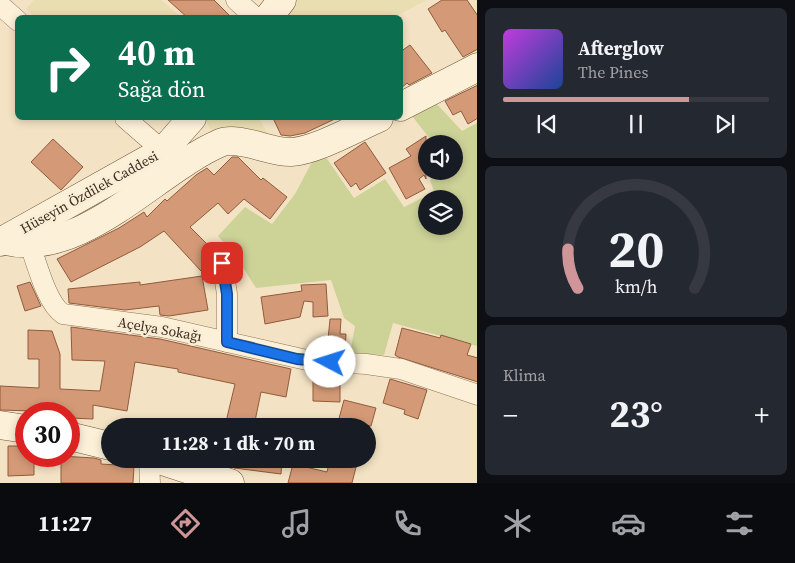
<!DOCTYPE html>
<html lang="tr">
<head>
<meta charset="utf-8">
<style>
	body { margin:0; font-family:"Source Serif 4",serif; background:#242831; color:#f1f3f6; height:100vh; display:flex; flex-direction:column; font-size:19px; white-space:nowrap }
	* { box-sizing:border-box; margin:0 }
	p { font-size:16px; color:#9ea1a6 }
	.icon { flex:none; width:28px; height:28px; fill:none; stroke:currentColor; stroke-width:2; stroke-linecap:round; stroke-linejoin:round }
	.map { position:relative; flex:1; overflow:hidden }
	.sheet { display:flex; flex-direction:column; gap:8px; padding:8px; background:#0d0f14; width:318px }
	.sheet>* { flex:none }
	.guide { position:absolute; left:15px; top:15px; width:388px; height:105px; border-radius:8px; box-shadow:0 2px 8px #0003; background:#0b6e4f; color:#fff; overflow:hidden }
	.tools { position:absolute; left:418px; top:135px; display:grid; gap:10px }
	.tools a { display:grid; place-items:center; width:45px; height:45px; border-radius:50%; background:#171b24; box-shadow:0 2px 8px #0003; font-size:25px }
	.speed { position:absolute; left:15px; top:402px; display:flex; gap:10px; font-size:25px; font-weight:700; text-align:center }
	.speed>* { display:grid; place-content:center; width:65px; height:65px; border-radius:50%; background:#171b24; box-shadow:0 2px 8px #0003; line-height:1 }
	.speed .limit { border:8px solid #d22; background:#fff; color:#111 }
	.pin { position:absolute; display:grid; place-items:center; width:42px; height:42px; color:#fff; margin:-21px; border-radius:10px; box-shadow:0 2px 8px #0006 }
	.me { position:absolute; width:55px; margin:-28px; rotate:275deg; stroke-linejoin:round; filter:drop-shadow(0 0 4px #0008) }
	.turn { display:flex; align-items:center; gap:18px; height:105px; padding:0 20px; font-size:22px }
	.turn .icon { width:65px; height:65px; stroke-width:2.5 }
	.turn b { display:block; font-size:35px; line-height:42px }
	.big { font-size:38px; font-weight:700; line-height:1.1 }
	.sheet .card { flex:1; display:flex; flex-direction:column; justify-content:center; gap:8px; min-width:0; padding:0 18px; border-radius:8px; background:#242831 }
	.sheet .dial { align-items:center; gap:0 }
	.dial svg { height:130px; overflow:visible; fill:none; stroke:#363941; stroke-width:7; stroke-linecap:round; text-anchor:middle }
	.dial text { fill:#f1f3f6; stroke:none }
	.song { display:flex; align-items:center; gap:15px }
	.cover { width:60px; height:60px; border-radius:8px; background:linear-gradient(135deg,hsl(290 70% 55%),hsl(220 70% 35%)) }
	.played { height:5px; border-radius:2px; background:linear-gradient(90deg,#cf9599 70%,#363941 70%) }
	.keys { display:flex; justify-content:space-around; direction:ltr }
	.heat { display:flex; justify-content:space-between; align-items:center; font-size:28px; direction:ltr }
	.trip { position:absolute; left:101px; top:418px; width:275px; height:50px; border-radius:25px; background:#171b24; box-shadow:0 2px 8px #0003; font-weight:700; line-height:50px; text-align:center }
	.dock { display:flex; height:80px; justify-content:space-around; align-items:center; background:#090b0e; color:#9ea1a6 }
	.dock .icon { width:35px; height:35px }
	.dock .on { color:#cf9599 }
	.dock b { font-size:22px; color:#f1f3f6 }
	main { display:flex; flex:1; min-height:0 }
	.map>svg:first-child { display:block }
</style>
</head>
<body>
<main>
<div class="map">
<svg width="478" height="483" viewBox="0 0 478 483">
	<rect width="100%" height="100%" fill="#f3e3c4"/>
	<!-- farmland -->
	<g fill="#e9deb1">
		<path d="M34,0H161L181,17H35L26,9Z"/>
		<path d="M291,0H427L394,17L278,18Z"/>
		<path d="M207,118H259L270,138L215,137L205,119Z"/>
	</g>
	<!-- green -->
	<path fill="#cdd297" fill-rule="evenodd" d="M435,102L462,131L477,123V346L393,323L384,355L350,353L355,326L344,318L331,280L256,288L235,255L218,236L245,207L272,224L295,194L313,160L323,153L354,198L385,179L404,207L434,192L430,180L442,171H454V144H434L412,116ZM426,199H454V226H426Z"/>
	<!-- building -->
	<g fill="#d49a77" stroke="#915b3c">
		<path d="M168,0H214L232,18H188Z"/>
		<path d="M442,0H467L478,16V49L463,57L445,30L442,32L428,9Z"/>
		<path d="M410,45L432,73L409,85L407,83L400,89V52Z"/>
		<path d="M478,85V118L468,124L461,111L453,115L445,101Z"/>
		<path d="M273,118H337L305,133L290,136L281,135Z"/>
		<path d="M426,136V179L424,175L419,179L425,189L406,199L389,168L411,156L406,149Z"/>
		<path d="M53,139L83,167L61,190L31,162Z"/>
		<path d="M365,142L386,173L360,190L356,183L351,187L334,163Z"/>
		<path d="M232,157H238L261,180L263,178L287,197L270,219L244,199L228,214L218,203L190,227L216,253L210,263L201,271L164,231L140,247L71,282L57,259L119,228L144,212L147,217L165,199L167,201L196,175L207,168L214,175Z"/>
		<path d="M202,276L208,310L169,316L160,315L159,306L125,310L69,303L68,289L140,282V285Z"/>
		<path d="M30,282L41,306L25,311L17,286Z"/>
		<path d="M326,284L328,316L313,317V302L304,301L300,317L265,324L261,297L302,291L301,285Z"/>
		<path d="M330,319H341L340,334H346L345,350H327Z"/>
		<path d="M71,327L160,339L291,369L286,397L261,392L254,426H225L235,384L178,372V369L135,362L127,411L93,405V419L69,418V414L64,412L0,410V386L39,388V359H28V330L52,331L60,354V389L100,391L105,361L72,360Z"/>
		<path d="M402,328L440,338L441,335L471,344L467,355L478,358V382L398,357L395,355Z"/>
		<path d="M313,373L340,374V402L313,401Z"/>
		<path d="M390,379L427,390L418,419L404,414L405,410L383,403Z"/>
		<path d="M344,400L376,408L371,426H337Z"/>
		<path d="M8,446H26V456H34V475L8,476Z"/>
		<path d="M61,456L94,458L101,460V464L134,466L133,483H61Z"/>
		<path d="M233,459H282L281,474L234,468Z"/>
		<path d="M330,459H358L352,483H288L293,464L327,472Z"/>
	</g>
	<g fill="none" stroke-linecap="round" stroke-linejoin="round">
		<defs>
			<g id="street">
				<path d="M236,0L256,18"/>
				<path d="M0,5L18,21"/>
				<path d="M125,118L163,151"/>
				<path d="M30,245C37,264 47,304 63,314L162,327L311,361L366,364L401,369L478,395"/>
				<path d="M222,263L227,294V342"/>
				<path d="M149,459L150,483"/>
			</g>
			<g id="secondary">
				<path d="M268,18L282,0"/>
				<path d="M400,107L478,67"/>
				<path d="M2,240C80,262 155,171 220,143C238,135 271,153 291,152C315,151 356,128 379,118"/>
				<path d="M0,242L163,151L192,118"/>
				<path d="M0,425L26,429"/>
				<path d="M69,436L110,446"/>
				<path d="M156,459L230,483"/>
			</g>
		</defs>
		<!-- street casing -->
		<use href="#street" stroke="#907458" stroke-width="21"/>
		<!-- secondary casing -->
		<use href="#secondary" stroke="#72553b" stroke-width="29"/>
		<!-- street -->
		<use href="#street" stroke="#fcf0d9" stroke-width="20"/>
		<!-- secondary -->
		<use href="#secondary" stroke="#fcf0d9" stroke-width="28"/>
	</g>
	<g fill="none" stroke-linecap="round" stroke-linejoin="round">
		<defs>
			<path id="route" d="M222,263L227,294V342L297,359L330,362"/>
		</defs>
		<!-- route casing -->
		<use href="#route" stroke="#114b97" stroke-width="12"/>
		<!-- route -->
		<use href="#route" stroke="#1a73e8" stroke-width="9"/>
	</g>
	<g text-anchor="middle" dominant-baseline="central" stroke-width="5" stroke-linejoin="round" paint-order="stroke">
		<!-- street labels -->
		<g font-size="14" fill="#3e2c1e" stroke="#f9edd5">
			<text transform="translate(89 192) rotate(-29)">Hüseyin Özdilek Caddesi</text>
			<text transform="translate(160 329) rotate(10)">Açelya Sokağı</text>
		</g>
	</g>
</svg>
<div class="tools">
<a><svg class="icon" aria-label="sound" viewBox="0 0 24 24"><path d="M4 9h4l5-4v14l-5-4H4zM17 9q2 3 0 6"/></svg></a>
<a><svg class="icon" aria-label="layers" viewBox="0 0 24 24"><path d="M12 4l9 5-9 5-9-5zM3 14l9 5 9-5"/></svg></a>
</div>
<div class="speed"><div class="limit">30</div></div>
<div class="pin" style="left:222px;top:263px;background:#d93025"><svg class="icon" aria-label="arrive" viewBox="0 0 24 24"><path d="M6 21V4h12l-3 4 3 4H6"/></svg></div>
<svg class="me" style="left:330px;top:362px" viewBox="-20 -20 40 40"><circle r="19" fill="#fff"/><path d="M0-13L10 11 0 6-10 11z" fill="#1a73e8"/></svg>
<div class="trip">11:28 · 1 dk · 70 m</div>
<div class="guide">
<div class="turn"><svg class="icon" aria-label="right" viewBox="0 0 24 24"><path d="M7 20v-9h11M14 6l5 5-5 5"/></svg><div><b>40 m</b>Sağa dön</div></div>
</div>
</div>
<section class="sheet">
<div class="card">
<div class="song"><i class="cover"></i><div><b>Afterglow</b><p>The Pines</p></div></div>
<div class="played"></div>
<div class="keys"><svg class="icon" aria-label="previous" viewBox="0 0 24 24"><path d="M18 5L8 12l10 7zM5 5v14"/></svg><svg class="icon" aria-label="pause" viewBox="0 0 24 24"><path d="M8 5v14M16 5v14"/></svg><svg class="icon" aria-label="next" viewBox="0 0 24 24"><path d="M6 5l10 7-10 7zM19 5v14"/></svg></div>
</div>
<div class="card dial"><svg viewBox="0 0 100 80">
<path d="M14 69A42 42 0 1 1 86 69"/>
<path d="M14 69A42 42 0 0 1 8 45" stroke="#cf9599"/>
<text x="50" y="56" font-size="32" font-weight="700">20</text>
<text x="50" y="72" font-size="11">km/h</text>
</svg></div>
<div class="card"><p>Klima</p>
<div class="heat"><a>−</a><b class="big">23°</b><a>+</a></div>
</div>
</section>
</main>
<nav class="dock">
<b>11:27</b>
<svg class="icon on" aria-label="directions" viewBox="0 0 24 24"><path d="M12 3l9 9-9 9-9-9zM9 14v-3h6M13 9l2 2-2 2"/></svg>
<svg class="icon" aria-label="music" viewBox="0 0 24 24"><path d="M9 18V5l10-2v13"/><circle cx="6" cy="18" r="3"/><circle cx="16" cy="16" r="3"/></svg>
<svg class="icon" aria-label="phone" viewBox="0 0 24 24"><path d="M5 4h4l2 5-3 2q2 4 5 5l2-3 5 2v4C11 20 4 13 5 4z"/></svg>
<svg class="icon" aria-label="climate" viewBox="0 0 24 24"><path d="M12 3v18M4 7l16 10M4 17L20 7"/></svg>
<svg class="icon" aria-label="car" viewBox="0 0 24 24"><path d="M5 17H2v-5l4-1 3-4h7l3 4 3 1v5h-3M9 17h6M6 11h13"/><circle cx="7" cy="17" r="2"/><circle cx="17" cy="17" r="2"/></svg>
<svg class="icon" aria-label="filters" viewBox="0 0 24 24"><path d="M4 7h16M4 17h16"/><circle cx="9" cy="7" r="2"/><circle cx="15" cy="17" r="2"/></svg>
</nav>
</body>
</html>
